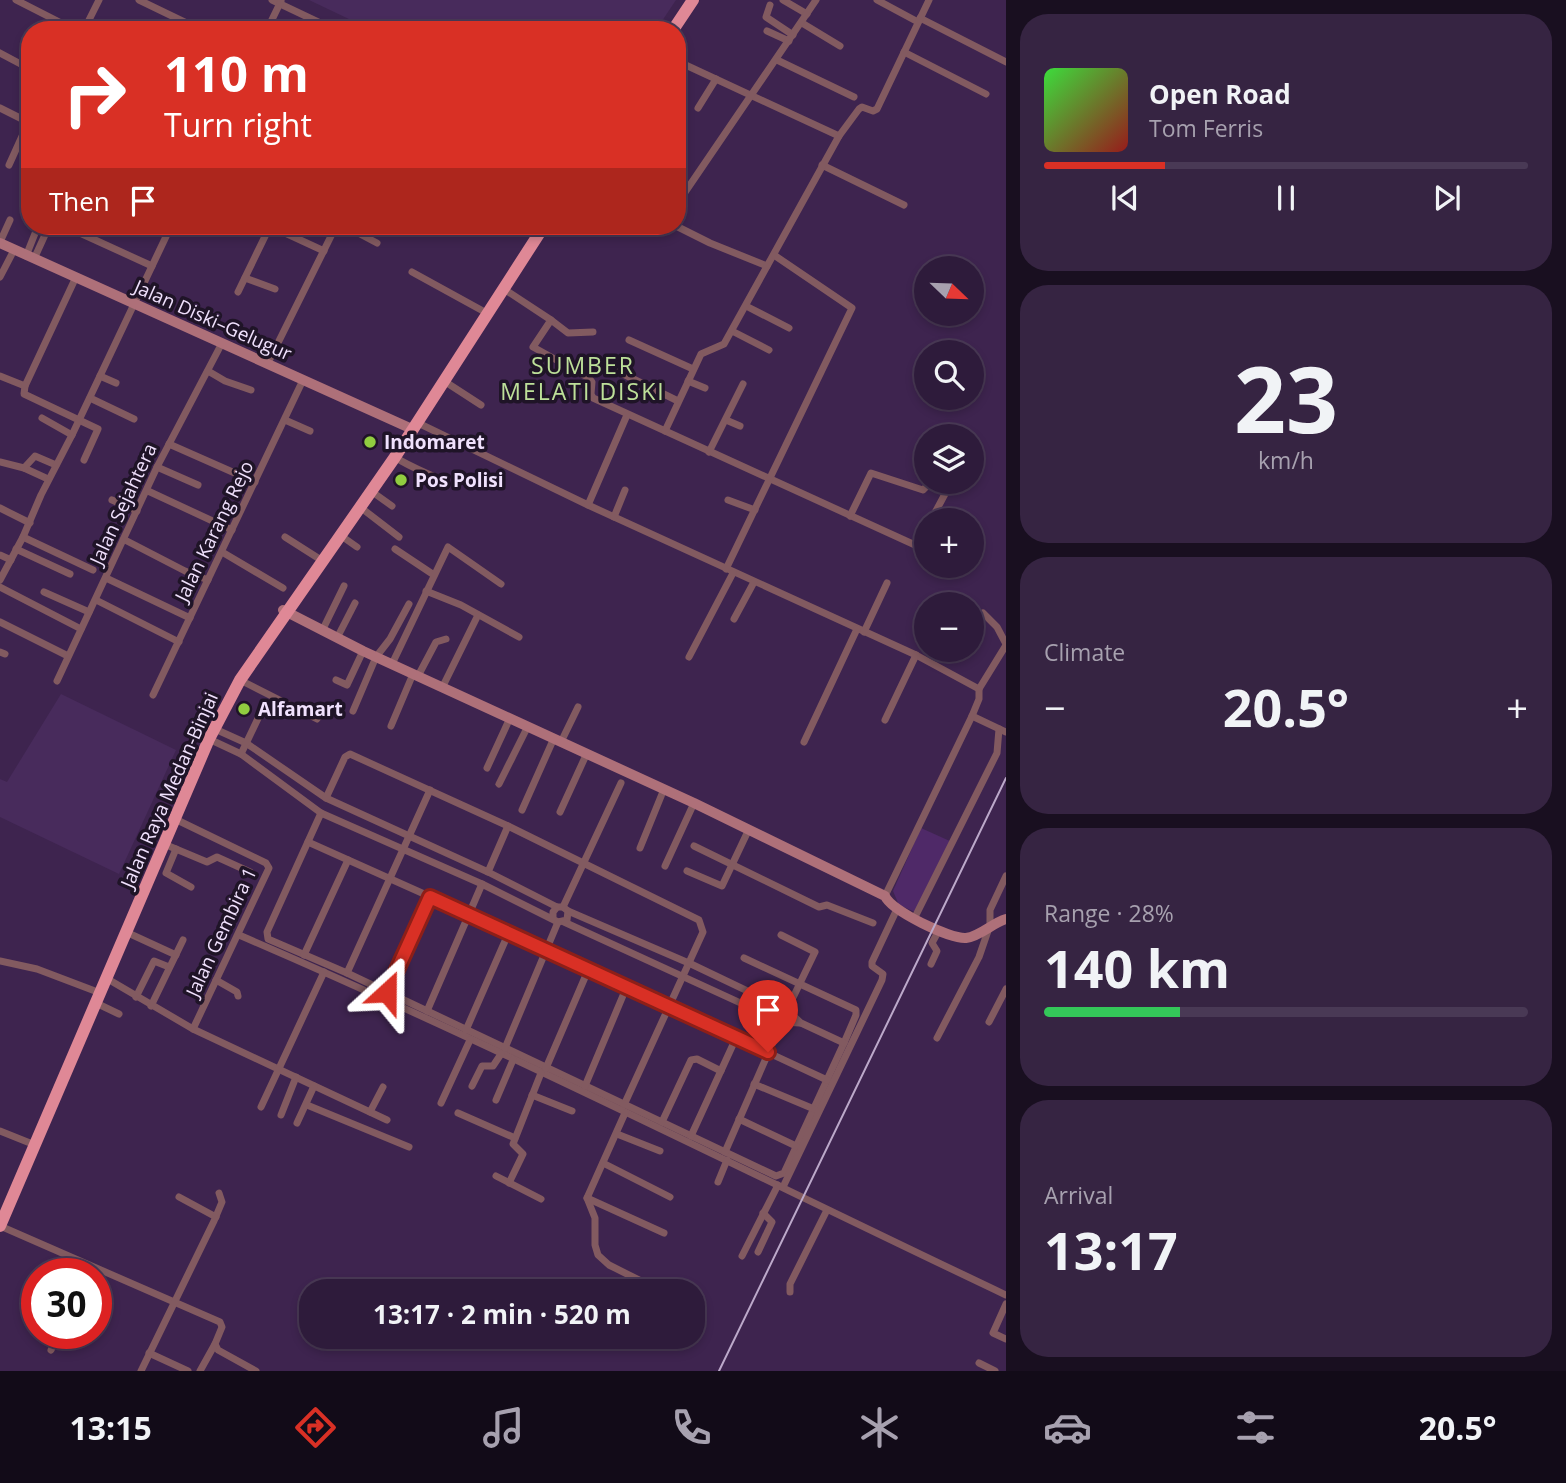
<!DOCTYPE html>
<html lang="en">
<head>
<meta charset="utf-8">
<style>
	body { margin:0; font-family:"Open Sans",sans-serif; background:#362442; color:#f1f3f6; height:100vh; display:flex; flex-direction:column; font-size:26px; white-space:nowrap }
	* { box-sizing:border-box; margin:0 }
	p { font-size:23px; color:#a7a1af }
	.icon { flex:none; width:38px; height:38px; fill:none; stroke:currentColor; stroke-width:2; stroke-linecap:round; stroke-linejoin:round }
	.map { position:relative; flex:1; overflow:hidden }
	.panel { display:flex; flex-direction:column; gap:14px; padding:14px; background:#190f20; width:560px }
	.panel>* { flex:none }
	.hud { position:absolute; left:21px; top:21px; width:665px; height:214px; border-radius:28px; box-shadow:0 4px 10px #0003,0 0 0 2px #493955; background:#d93025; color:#fff; overflow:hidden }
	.needle { width:46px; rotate:113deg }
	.tools { position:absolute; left:914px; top:256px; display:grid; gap:14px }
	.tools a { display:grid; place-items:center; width:70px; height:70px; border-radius:50%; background:#2e1b3b; box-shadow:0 4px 10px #0003,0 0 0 2px #493955; font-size:35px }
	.speed { position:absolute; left:21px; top:1258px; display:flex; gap:14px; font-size:35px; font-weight:700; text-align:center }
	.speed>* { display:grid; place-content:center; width:91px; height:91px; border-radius:50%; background:#2e1b3b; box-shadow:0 4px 10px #0003,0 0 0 2px #493955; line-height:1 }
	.speed .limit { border:10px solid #d22; background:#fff; color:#111 }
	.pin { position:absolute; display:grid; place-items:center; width:60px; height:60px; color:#fff; margin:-72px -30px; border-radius:50% 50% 50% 0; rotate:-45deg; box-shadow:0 0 7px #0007 }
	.pin .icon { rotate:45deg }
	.me { position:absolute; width:77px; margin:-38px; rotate:24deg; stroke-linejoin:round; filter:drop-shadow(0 0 5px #0008) }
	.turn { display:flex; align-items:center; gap:24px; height:147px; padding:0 28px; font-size:32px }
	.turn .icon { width:91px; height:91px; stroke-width:2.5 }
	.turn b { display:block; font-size:49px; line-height:60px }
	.then { display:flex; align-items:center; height:66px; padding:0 28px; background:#0003; gap:14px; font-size:26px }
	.big { font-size:52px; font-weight:700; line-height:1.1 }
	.panel .widget { flex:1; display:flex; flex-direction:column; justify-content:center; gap:10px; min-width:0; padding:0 24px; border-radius:28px; background:#362442 }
	.panel .dial { align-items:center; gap:0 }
	.dial b { font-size:91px; line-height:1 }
	.song { display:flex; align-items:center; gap:21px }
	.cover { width:84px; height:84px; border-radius:10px; background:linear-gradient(135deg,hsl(120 70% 55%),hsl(0 70% 35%)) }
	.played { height:7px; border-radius:4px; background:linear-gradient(90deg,#d93025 25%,#493955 25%) }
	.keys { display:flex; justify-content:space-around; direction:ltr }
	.heat { display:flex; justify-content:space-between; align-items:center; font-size:38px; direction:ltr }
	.charge { height:10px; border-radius:5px; background:linear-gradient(90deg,#34c759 28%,#493955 0) }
	.trip { position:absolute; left:299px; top:1279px; width:406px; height:70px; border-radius:28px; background:#2e1b3b; box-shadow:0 4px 10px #0003,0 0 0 2px #493955; font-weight:700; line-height:70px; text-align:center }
	.tabs { display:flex; height:112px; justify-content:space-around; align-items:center; background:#120b18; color:#a7a1af }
	.tabs .icon { width:49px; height:49px }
	.tabs .selected { color:#d93025 }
	.tabs b { font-size:32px; color:#f1f3f6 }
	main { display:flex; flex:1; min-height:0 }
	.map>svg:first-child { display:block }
</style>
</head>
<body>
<main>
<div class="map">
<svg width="1006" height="1371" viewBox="0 0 1006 1371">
	<rect width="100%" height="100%" fill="#3e244f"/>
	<!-- built -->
	<g fill="#482b5c">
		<path d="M309,0H676L656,30H372Z"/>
		<path d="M61,694L176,750L119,874L0,817V779L7,782Z"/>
	</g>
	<!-- green -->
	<path fill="#4f2968" d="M921,828L952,842L915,912L899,905L893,891Z"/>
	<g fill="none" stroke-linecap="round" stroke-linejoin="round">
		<!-- minor -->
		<g stroke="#825a60" stroke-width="7">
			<path d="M16,0L75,30"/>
			<path d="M139,0L201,30"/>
			<path d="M272,0L335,30"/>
			<path d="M783,0L807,14"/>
			<path d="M877,0L918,22"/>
			<path d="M770,5L766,17L793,35"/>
			<path d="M920,18L1006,62"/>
			<path d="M802,23L840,46"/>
			<path d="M84,30L99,0"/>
			<path d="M267,30L281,1"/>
			<path d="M767,31L789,41"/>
			<path d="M904,52L986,94"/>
			<path d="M0,53L30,69"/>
			<path d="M777,60L854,97"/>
			<path d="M677,61L839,136"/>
			<path d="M0,108L30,123"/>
			<path d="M698,108L716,79"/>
			<path d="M9,165L28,123"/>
			<path d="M822,165L904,205"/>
			<path d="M677,204L816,0"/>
			<path d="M230,226L246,233"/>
			<path d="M270,226L324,251"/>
			<path d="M345,226L377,243"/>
			<path d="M676,226L710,243L767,266"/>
			<path d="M82,234L152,266"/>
			<path d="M0,242L10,220"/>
			<path d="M26,256L36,231"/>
			<path d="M34,259L49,226"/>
			<path d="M412,272L483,311"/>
			<path d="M0,277L14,250"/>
			<path d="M245,278L275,289"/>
			<path d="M504,289L551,320L533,347L589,378L592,382L591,394L593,398L926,550"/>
			<path d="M238,292L270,226"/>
			<path d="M746,306L789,328"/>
			<path d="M551,320L568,333L593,332"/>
			<path d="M732,331L769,350"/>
			<path d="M629,340L693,369"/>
			<path d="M268,363L336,226"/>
			<path d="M615,370L678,401"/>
			<path d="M208,371L225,381L251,390"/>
			<path d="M0,376L25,386L76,277"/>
			<path d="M100,376L116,383"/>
			<path d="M444,381L481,405"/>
			<path d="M688,381L705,388"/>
			<path d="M25,386L24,394L98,429L84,460"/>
			<path d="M90,398L134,419"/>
			<path d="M42,418L72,435"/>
			<path d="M285,420L310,431"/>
			<path d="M726,420L740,426"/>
			<path d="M416,422L588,505L916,655L979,689"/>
			<path d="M665,431L701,354L724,344L839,136L859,109L862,107L873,111L877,109L929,0"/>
			<path d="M169,444L255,482"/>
			<path d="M709,452L743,384"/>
			<path d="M395,457C411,468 428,473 446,482"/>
			<path d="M0,462L24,468L48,479"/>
			<path d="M157,467L198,485"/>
			<path d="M24,468L35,456L56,465"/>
			<path d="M148,491L232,530"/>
			<path d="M371,491L392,506"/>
			<path d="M112,500L137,511"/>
			<path d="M728,500L755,510"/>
			<path d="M588,505L627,415"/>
			<path d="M360,507L399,537"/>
			<path d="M0,508L30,523"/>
			<path d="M850,516L871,473L923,490L932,481"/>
			<path d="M614,517L625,490"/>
			<path d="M931,520L952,481"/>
			<path d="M340,535L357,547"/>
			<path d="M23,537L93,570"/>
			<path d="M285,537L318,558"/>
			<path d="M125,540L185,571L208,580"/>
			<path d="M917,546L926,530"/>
			<path d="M16,549L70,574"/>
			<path d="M395,549L434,575"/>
			<path d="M222,552L283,588"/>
			<path d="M0,555L11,560"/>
			<path d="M957,565L966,570"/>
			<path d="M726,569L852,308L774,255"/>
			<path d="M106,578L190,618"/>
			<path d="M0,580L23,537L41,495L72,435L171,226"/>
			<path d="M0,587L81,629"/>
			<path d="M426,591L461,605L519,637"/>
			<path d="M44,592L89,612"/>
			<path d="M96,600L179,642"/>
			<path d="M983,613L997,627L1006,644"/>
			<path d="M734,619L754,582"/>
			<path d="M0,622L68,656"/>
			<path d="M322,631L344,586"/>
			<path d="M864,632L887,583"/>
			<path d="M337,638L355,603"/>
			<path d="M0,652L5,654"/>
			<path d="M689,657L733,573"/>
			<path d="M392,664L448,547L501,584"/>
			<path d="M418,676L436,642L446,639"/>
			<path d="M240,680L317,719"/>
			<path d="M336,680L347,685L363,651"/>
			<path d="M57,681L157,467L222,343"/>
			<path d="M442,688L478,615"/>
			<path d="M153,695L303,380"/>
			<path d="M353,711L376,657L390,639L409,604"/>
			<path d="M972,716L1006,732"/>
			<path d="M885,720L916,655"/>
			<path d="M391,726L413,674"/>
			<path d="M215,729L246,743L326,798L488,872L557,907"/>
			<path d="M209,739L241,754L321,813L482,884L558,922L567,920L568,911L563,907H557L553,912V918"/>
			<path d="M561,742L578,707"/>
			<path d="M804,742L857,629"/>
			<path d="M241,754L263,708"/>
			<path d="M487,768L510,718"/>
			<path d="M499,784L528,726"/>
			<path d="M326,798L345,757L350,754L508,826L699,920L703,932L624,1105"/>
			<path d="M522,810L554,738"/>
			<path d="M560,812L587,753"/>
			<path d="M321,813L267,932L268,939L347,973L776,1176L784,1173L844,1043L856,1015V1010L744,958"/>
			<path d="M175,819L266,863L269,868L193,1029"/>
			<path d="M308,842L509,932L827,1080"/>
			<path d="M164,844L207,862L217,857L250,872"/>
			<path d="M694,846L819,907L827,905L873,923"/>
			<path d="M640,848L664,789"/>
			<path d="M176,849L166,873L191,887"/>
			<path d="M665,866L694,803"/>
			<path d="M687,871L722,886L749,829"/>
			<path d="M488,872L508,826"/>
			<path d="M885,896L972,716L979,699V689L1006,645"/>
			<path d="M563,907L621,783"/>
			<path d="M568,911L691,964L787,1010L801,1023L844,1043"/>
			<path d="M914,919L997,753L999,729"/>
			<path d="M564,922L782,1022L800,1023"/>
			<path d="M126,932L176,955"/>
			<path d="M239,935C498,1046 751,1174 1006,1295"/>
			<path d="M304,955L348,860"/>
			<path d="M0,961L37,969L95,991"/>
			<path d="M931,964L937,951L932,943L939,930"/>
			<path d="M347,973L430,790"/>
			<path d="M106,978L193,1029L387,1120"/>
			<path d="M216,980L237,992L238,996"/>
			<path d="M387,992L430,897"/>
			<path d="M136,997L154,961L169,967"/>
			<path d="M96,1003L119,1014"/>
			<path d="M151,1006L183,940"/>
			<path d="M427,1011L482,884"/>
			<path d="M989,1022L1006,989"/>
			<path d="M466,1030L509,932"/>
			<path d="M937,1038L979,957L990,925V910L1006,876"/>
			<path d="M505,1048L558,922"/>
			<path d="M546,1068L589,968"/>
			<path d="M754,1084L814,1109"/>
			<path d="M472,1086L482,1066H493L501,1054"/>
			<path d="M585,1086L627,986"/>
			<path d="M532,1095L572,1111"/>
			<path d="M496,1100L513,1060"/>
			<path d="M441,1103L470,1040"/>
			<path d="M307,1105L409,1147"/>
			<path d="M261,1107L324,972"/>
			<path d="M370,1112L383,1087"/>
			<path d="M458,1113L515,1138"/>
			<path d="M625,1113L587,1198L595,1218V1245L598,1255L609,1265L651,1286"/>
			<path d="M281,1115L296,1077"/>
			<path d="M739,1119L796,1146"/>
			<path d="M662,1122L691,1060L697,1059L721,1071"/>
			<path d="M297,1123L314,1086"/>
			<path d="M0,1131L30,1143"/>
			<path d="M617,1134L660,1151"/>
			<path d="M691,1136L736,1038"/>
			<path d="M725,1152L787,1010L815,952L781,935"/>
			<path d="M603,1163L670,1197"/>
			<path d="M496,1176L541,1199"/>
			<path d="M718,1182L727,1160"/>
			<path d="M509,1183L523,1154L513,1144L541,1073"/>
			<path d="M783,1187L882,980L883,974L872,966V962L897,909"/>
			<path d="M179,1197L216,1217"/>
			<path d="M587,1198L664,1233"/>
			<path d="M0,1226L220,1322L222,1327L215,1344L218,1350L256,1371"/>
			<path d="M758,1252L772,1222L763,1213"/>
			<path d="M742,1256L778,1185"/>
			<path d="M790,1292V1284L827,1210"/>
			<path d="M1006,1304L993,1333L1006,1339"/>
			<path d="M51,1350L59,1334"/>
			<path d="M149,1353L188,1371"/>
			<path d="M979,1363L995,1371"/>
			<path d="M141,1371L214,1221L222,1202L219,1193"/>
			<path d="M200,1371L215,1344"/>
		</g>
		<!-- secondary -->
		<g stroke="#ae7079" stroke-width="10">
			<path d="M0,243L412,429"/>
			<path d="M283,610L363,651L694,803L885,896C891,911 950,939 966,938C981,936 992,923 1006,919"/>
		</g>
		<!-- trunk -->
		<g stroke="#df8896" stroke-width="12">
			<path d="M673,30L693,0"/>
			<path d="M0,1226L209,739L240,680L395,457L544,226"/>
		</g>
		<!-- rail -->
		<path stroke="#bca9ca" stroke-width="2" d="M719,1371L1006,778"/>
	</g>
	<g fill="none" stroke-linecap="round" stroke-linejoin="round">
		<defs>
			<path id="route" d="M387,992L430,897L768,1052"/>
		</defs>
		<!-- route casing -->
		<use href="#route" stroke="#8d1f18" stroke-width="18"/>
		<!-- route -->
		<use href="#route" stroke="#d93025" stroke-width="12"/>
	</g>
	<!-- markers -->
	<g fill="#91cd40" stroke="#1f1427" stroke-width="2.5">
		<circle cx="370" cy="442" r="7"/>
		<circle cx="401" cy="480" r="7"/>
		<circle cx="244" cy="709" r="7"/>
	</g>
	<g text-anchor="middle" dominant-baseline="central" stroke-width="7" stroke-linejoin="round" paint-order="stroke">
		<!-- street labels -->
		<g font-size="19" fill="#f0e1fd" stroke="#1f1427">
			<text transform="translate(213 320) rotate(24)">Jalan Diski–Gelugur</text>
			<text transform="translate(123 504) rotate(-65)">Jalan Sejahtera</text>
			<text transform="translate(214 531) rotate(-64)">Jalan Karang Rejo</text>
			<text transform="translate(169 790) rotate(-66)">Jalan Raya Medan-Binjai</text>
			<text transform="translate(221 932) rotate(-65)">Jalan Gembira 1</text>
		</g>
		<!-- poi labels -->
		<g font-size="19" font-weight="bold" fill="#f0e1fd" stroke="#1f1427" text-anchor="start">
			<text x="384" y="442">Indomaret</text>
			<text x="415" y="480">Pos Polisi</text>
			<text x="258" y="709">Alfamart</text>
		</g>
		<!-- quarter labels -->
		<g font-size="23" letter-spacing="2" fill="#bde099" stroke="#1f1427">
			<text x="583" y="365">SUMBER<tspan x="583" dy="26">MELATI DISKI</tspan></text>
		</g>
	</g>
</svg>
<div class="tools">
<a><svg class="needle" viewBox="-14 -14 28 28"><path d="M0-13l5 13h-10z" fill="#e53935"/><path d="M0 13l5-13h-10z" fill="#a7a1af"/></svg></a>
<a><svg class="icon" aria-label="search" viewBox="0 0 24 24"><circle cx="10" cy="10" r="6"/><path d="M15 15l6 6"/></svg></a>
<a><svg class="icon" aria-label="layers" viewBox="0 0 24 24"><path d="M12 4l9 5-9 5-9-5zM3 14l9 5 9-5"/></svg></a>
<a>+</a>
<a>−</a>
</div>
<div class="speed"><div class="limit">30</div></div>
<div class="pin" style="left:768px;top:1052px;background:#d93025"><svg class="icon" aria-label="arrive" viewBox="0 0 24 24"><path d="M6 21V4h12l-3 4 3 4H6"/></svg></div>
<svg class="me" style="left:387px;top:992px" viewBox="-20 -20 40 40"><path d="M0-17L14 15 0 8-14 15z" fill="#d93025" stroke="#fff" stroke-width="4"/></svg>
<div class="trip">13:17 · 2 min · 520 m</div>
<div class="hud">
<div class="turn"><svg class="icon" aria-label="right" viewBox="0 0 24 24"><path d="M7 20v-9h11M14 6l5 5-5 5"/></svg><div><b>110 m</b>Turn right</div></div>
<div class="then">Then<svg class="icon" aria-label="arrive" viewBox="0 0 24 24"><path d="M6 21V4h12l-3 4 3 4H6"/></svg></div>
</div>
</div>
<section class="panel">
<div class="widget">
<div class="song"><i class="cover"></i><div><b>Open Road</b><p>Tom Ferris</p></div></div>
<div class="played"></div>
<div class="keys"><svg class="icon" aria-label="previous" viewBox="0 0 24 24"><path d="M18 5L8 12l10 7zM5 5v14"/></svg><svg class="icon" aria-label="pause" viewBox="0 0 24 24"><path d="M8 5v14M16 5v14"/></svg><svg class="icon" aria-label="next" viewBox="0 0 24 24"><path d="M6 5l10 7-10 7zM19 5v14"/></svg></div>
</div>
<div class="widget dial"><b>23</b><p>km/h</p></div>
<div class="widget"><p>Climate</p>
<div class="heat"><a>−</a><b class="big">20.5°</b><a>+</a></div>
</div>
<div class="widget"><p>Range · 28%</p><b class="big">140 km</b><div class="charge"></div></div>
<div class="widget"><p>Arrival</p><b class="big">13:17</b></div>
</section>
</main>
<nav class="tabs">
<b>13:15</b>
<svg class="icon selected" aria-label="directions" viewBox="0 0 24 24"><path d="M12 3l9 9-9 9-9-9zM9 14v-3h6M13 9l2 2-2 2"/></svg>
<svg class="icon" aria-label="music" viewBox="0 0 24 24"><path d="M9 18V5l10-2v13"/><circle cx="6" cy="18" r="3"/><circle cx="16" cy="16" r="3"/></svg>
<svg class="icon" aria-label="phone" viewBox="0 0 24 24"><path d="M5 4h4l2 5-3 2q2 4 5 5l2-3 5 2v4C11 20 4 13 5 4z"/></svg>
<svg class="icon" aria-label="climate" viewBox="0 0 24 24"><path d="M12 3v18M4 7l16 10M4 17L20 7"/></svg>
<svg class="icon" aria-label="car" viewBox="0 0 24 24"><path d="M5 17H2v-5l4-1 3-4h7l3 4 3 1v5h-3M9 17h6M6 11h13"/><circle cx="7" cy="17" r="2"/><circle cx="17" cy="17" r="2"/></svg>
<svg class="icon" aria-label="filters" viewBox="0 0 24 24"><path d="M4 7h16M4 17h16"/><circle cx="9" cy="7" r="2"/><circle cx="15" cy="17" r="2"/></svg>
<b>20.5°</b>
</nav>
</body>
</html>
